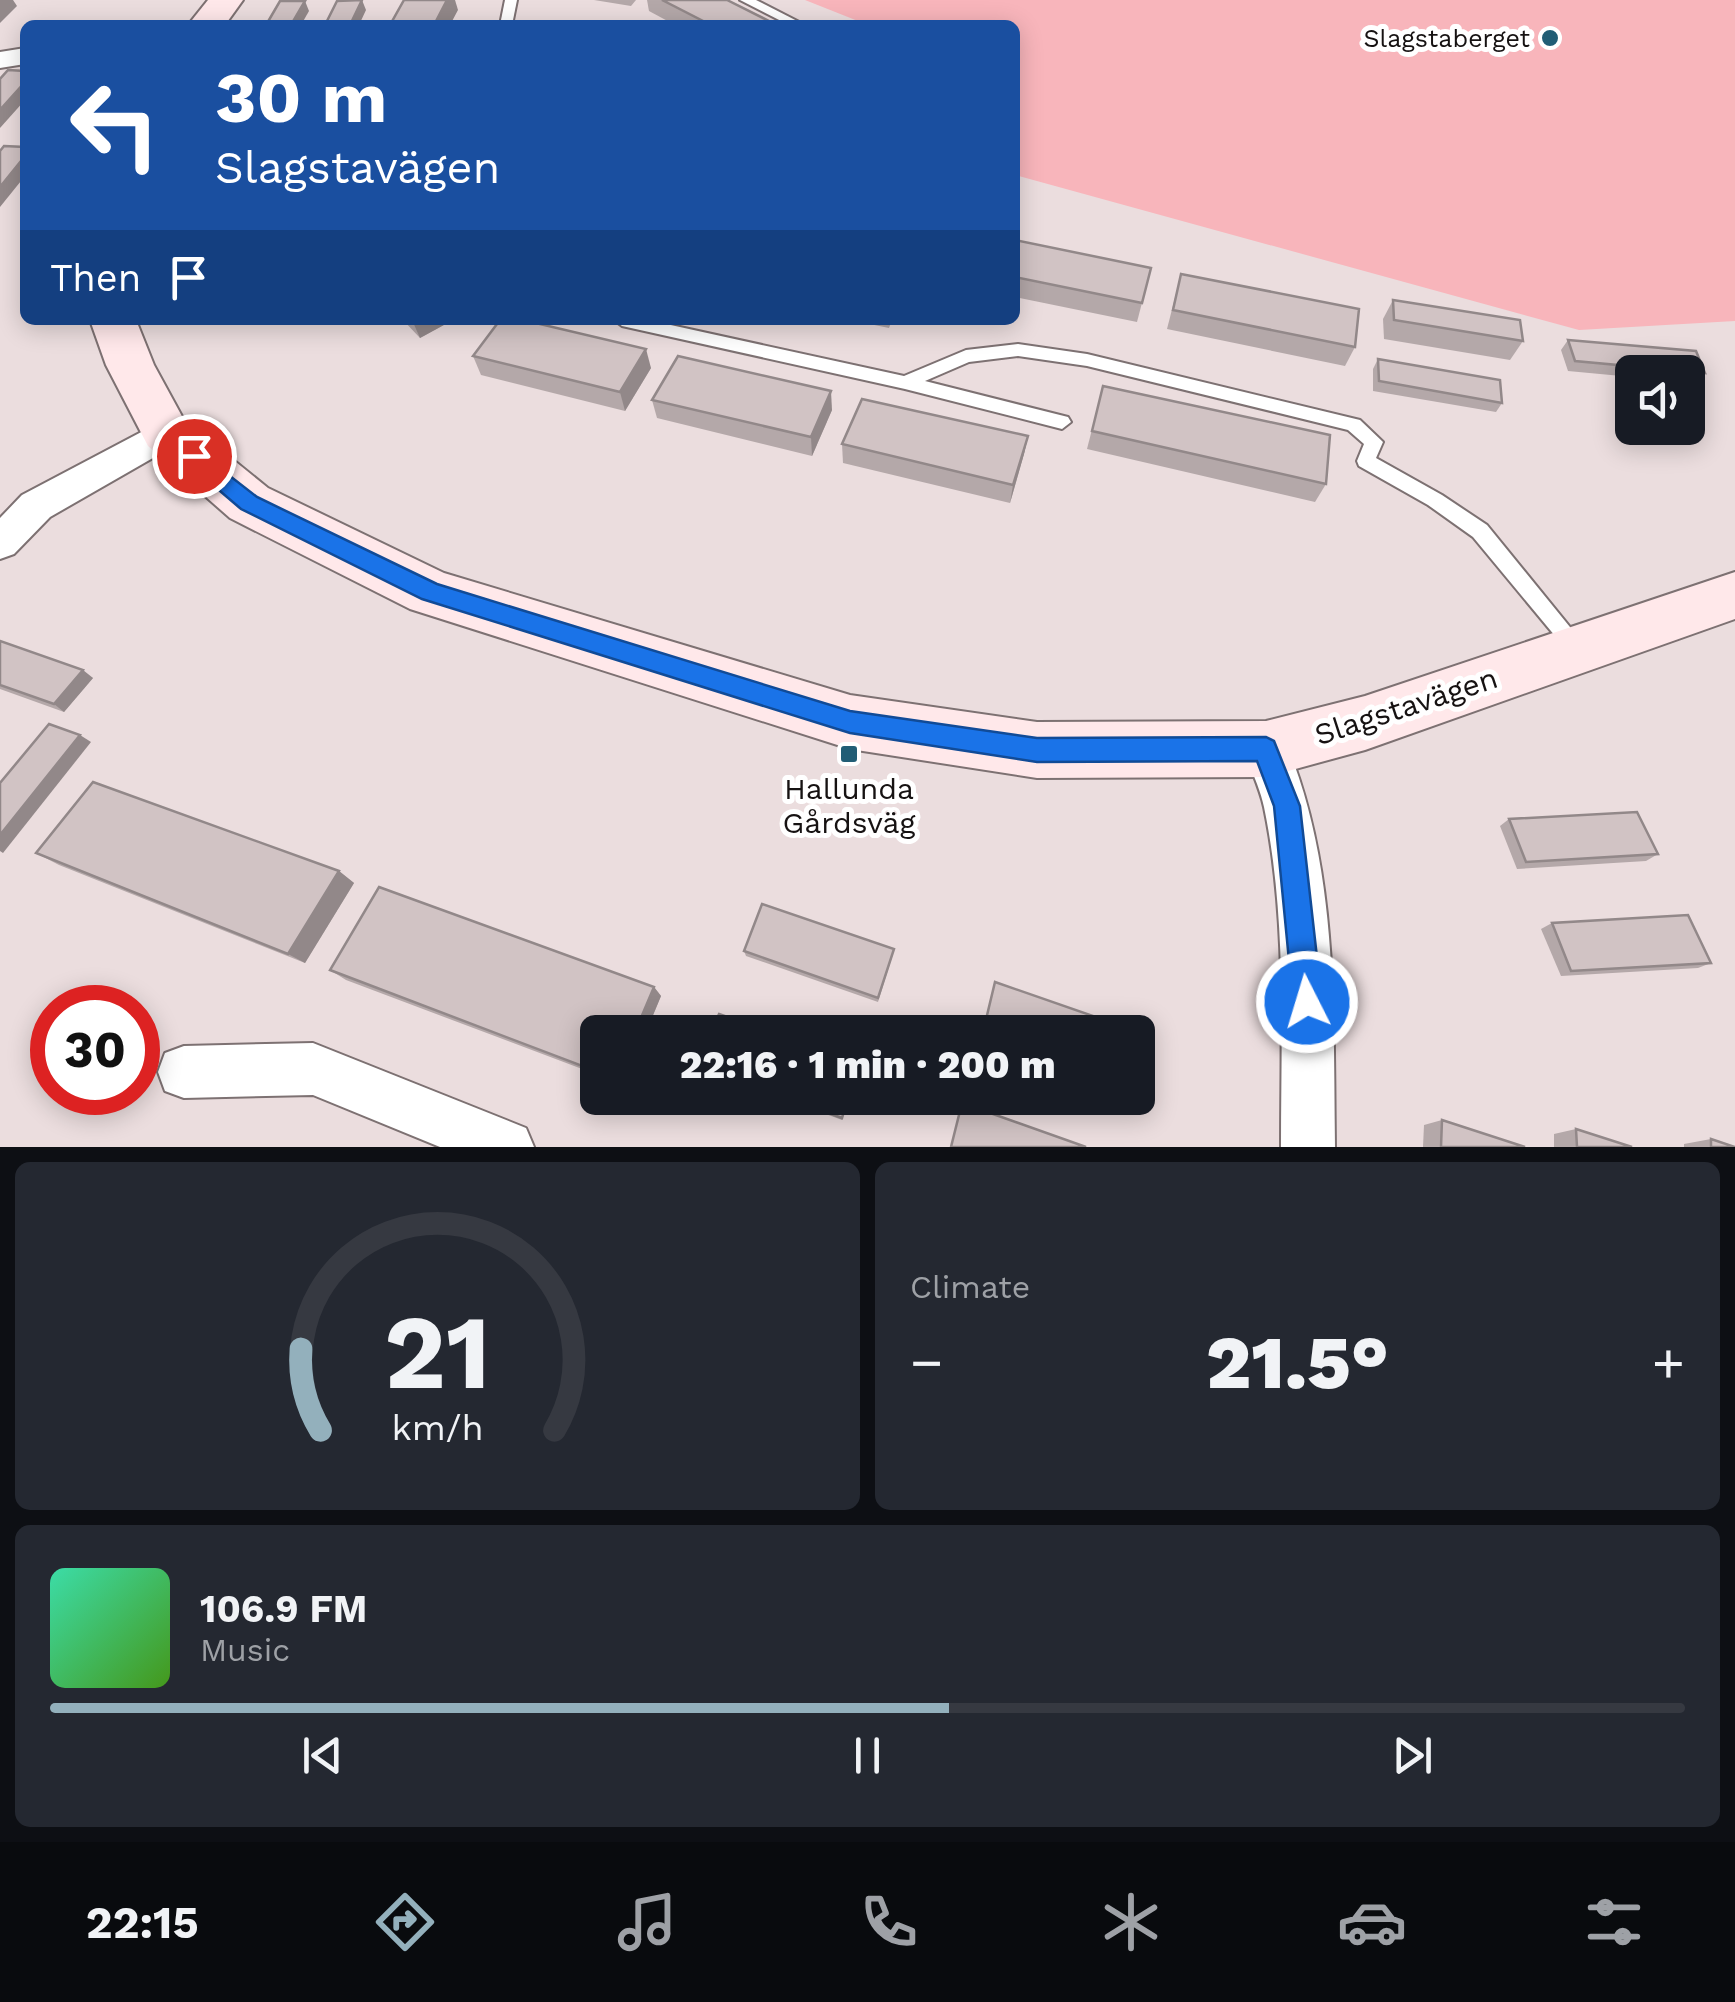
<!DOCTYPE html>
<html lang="en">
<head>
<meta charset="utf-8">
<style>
	body { margin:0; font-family:"Work Sans",sans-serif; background:#242831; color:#f1f3f6; height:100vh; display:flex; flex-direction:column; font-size:38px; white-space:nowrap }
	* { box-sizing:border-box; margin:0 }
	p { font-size:32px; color:#9ea1a6 }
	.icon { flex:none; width:55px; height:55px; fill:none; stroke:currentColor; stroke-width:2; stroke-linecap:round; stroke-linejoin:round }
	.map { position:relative; height:1147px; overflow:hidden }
	.panel { display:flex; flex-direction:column; gap:15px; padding:15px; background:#0d0f14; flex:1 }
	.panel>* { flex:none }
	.top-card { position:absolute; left:20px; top:20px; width:1000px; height:305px; border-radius:15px; box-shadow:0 5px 25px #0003; background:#1a4fa0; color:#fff; overflow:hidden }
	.controls { position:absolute; left:1615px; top:355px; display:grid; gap:20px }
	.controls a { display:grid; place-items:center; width:90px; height:90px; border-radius:15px; background:#171b24; box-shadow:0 5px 25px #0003; font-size:50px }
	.speed { position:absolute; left:30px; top:985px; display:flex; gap:20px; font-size:50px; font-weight:700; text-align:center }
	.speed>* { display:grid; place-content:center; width:130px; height:130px; border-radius:50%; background:#171b24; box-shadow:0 5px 25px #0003; line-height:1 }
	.speed .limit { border:15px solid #d22; background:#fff; color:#111 }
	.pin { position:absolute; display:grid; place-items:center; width:85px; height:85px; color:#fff; margin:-42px; border:5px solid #fff; border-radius:50%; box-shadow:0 2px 10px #0007 }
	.me { position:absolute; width:110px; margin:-55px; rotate:355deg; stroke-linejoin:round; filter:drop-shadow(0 0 8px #0008) }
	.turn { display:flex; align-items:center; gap:35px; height:210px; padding:0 30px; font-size:45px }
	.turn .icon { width:130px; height:130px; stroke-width:2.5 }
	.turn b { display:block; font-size:70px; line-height:85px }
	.then { display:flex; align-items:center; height:95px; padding:0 30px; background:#0003; gap:20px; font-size:38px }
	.big { font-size:75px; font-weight:800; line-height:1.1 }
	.panel .widget { flex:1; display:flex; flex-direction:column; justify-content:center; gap:15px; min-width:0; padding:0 35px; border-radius:15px; background:#242831 }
	.panel .dial { align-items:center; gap:0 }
	.dial svg { height:260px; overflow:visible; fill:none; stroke:#363941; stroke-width:7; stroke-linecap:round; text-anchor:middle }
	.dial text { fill:#f1f3f6; stroke:none }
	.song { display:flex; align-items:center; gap:30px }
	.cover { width:120px; height:120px; border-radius:15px; background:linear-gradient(135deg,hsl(160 70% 55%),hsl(100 70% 35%)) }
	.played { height:10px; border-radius:5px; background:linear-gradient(90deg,#93b0bc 55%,#363941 55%) }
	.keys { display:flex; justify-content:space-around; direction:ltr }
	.heat { display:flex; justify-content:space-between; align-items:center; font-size:55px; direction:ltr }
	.panel .tiles { flex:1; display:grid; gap:15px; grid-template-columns:1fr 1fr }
	.widget:last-child { grid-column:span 2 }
	.trip { position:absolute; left:580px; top:1015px; width:575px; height:100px; border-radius:15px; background:#171b24; box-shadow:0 5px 25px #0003; font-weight:800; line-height:100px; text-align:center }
	.tab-bar { display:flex; height:160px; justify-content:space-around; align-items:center; background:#090b0e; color:#9ea1a6 }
	.tab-bar .icon { width:70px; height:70px }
	.tab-bar .current { color:#93b0bc }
	.tab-bar b { font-size:45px; color:#f1f3f6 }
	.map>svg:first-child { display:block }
</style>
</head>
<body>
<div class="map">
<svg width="1735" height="1147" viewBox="0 0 1735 1147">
	<rect width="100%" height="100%" fill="#ebddde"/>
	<!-- green -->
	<path fill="#f8b5bb" d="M805,0H1735V321L1579,330L1015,175V25H868Z"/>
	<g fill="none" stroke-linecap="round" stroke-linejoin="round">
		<defs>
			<g id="lane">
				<path d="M505,0H517L512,25H500Z"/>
				<path d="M740,0H756L805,25H789Z"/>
				<path d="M614,320H648L904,376L966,350L1018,344L1087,354L1360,420L1383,442L1376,458L1442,495L1487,525L1587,648L1584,654L1577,657L1570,654L1473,537L1428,505L1359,466L1357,461L1364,444L1348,430L1087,366L1018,356L969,362L925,381L1068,417L1071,422L1062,429L905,389L622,326Z"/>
			</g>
			<g id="street">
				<path d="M25,48V64L0,68V52Z"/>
				<path d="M166,419L179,423L184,433L179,443L50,517L14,554L0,559V518L22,495Z"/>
				<path d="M1266,728L1282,734C1339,861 1333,1011 1335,1147H1281C1281,1036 1287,917 1264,807C1260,788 1250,768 1244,749L1250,734Z"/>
				<path d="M313,1043L526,1128L534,1147H440L313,1095L184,1098L165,1091L158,1072L165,1053L184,1046Z"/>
			</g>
			<g id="secondary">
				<path d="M208,0H243L225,25H188Z"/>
				<path d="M90,320H136L154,365L184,420L268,488L444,573L850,695L1037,722L1266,721L1365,696L1735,572V619L1365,750L1266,777L1037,778L850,749L410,609L230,518L148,446L106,365Z"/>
			</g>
		</defs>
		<!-- lane casing -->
		<use href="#lane" stroke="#7d7172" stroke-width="4"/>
		<!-- street casing -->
		<use href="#street" stroke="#7d7172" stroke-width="4"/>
		<!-- secondary casing -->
		<use href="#secondary" stroke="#7d7172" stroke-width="4"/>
		<!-- lane -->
		<use href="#lane" fill="#fff" fill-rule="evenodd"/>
		<!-- street -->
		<use href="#street" fill="#fff" fill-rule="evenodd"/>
		<!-- secondary -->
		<use href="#secondary" fill="#ffe8ea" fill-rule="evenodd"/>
	</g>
	<!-- wall -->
	<g fill="#b4a8a9">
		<path d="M594,0H636L631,6Z"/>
		<path d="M647,0H727L769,21V25H675L649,11Z"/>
		<path d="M1015,240L1151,268L1137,322L1015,297Z"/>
		<path d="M1181,274L1355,347L1345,366L1167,329Z"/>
		<path d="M1393,300L1523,341L1510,360L1384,339L1383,319Z"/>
		<path d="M403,320H453L420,338Z"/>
		<path d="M850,320H892L889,328Z"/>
		<path d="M1568,340L1705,373L1696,383L1688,382V372H1632V377L1568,371L1561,350Z"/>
		<path d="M473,356L651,368L625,411L481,375Z"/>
		<path d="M1378,359L1502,403L1496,412L1373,391V369Z"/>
		<path d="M1103,386L1326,484L1315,502L1087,449Z"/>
		<path d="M652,400L832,410L812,456L657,418Z"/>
		<path d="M1028,436L1024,454L1010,503L843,463L842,444Z"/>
		<path d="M0,641L93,678L64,712L0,689Z"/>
		<path d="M1509,819L1658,854L1646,861L1517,869L1500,826Z"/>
		<path d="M36,853L339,871L354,883L305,963L59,865Z"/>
		<path d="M1552,923L1711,963L1698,968L1561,976L1541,929Z"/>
		<path d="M744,951L893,954L878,1002L746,956Z"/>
		<path d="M330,970L654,987L661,996L646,1032H598V1075L346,980Z"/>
		<path d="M782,1098H849L842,1120Z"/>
		<path d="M1442,1120L1525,1147H1423L1424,1125Z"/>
		<path d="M1576,1129L1632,1147H1554V1134Z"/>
		<path d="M1711,1139L1735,1147H1684V1144Z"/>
	</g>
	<!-- shaded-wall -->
	<g fill="#928889">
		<path d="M0,0H13L17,6L0,23Z"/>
		<path d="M362,0L366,10L359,25H350Z"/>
		<path d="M447,0H455L458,10L450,25H434Z"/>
		<path d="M305,1L309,11L301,25H291Z"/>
		<path d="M25,82V100L0,128V110Z"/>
		<path d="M25,156V176L0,207V187Z"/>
		<path d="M412,320H453L420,338Z"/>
		<path d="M646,349L651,368L625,411L620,392Z"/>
		<path d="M831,391L832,410L812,456L811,437Z"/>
		<path d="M1028,436L1024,454L1010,503L1013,485Z"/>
		<path d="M83,670L93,678L64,712L54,704Z"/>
		<path d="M80,735L91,742L3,853L0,851V835Z"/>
		<path d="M339,871L354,883L305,963L288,954Z"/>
		<path d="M654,987L661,996L646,1032H635Z"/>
	</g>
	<!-- building -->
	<g fill="#d1c3c4" stroke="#928889" stroke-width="2.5">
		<path d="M362,0L350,25H325L337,1Z"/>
		<path d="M404,0H447L434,25H390Z"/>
		<path d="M662,0H727L769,21L762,25H711Z"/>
		<path d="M280,1H305L291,25H266Z"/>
		<path d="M8,70L25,71V82L0,110V79Z"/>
		<path d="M4,146L25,147V156L0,187V151Z"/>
		<path d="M1015,240L1151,268L1142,303L1015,277Z"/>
		<path d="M1181,274L1359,309L1355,347L1173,310Z"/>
		<path d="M1393,300L1520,320L1523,341L1394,320Z"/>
		<path d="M500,320H523L646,349L620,392L473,356Z"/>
		<path d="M1568,340L1696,351L1705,373L1575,361Z"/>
		<path d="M678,356L831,391L811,437L652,400Z"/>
		<path d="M1378,359L1500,380L1502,403L1379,381Z"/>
		<path d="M1103,386L1330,435L1326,484L1092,431Z"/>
		<path d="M862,399L1028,436L1013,485L842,444Z"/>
		<path d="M0,641L83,670L54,704L0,685Z"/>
		<path d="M49,724L80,735L0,835V783Z"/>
		<path d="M93,782L339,871L288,954L36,853Z"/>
		<path d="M1637,812L1658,854L1526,862L1509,819Z"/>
		<path d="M379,887L654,987L635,1032H598V1072L330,970Z"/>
		<path d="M762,904L894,949L878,998L744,951Z"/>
		<path d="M1688,915L1711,963L1571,971L1552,923Z"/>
		<path d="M995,982L1139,1032L1138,1041V1032H983Z"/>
		<path d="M719,1014L770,1032H711Z"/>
		<path d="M788,1098H848L842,1118Z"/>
		<path d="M962,1103L1086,1147H951Z"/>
		<path d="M1442,1120L1525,1147H1441Z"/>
		<path d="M1576,1129L1632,1147H1577Z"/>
		<path d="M1711,1139L1735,1147H1711Z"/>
	</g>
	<!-- route -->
	<path fill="#1a73e8" stroke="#114b97" stroke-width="2.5" d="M194,448L257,497L437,584L850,711L1037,738L1266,737L1274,741L1300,806L1322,1002L1317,1013L1307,1017L1297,1013L1293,1002L1274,806L1257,761L1037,762L850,733L422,599L241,509L186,462L183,456Z"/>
	<!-- markers -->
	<g fill="#215d75" stroke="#fff" stroke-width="4">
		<circle cx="1550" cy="38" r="10"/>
		<rect x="839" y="744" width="20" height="20" rx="5"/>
	</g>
	<g text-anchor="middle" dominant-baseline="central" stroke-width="10" stroke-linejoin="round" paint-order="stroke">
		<!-- far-poi labels -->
		<g font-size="25" fill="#161212" stroke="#fff" text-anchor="end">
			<text x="1530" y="38">Slagstaberget</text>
		</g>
		<!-- street labels -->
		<g font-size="30" fill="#161212" stroke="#fff">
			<text transform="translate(1406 706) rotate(-18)">Slagstavägen</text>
		</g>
		<!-- poi labels -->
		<g font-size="30" fill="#161212" stroke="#fff">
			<text x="849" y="788">Hallunda<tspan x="849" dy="34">Gårdsväg</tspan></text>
		</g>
	</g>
</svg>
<div class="controls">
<a><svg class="icon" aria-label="sound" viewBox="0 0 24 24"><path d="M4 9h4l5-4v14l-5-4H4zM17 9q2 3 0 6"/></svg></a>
</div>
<div class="speed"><div class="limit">30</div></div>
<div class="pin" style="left:194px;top:456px;background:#d93025"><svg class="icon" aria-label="arrive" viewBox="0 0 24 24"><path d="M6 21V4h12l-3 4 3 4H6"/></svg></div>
<svg class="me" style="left:1307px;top:1002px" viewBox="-20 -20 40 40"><circle r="17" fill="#1a73e8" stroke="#fff" stroke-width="3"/><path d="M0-11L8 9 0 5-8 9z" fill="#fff"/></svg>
<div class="trip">22:16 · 1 min · 200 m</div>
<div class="top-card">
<div class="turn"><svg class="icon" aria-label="left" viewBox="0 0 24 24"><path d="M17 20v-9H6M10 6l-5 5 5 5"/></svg><div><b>30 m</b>Slagstavägen</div></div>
<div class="then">Then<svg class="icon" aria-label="arrive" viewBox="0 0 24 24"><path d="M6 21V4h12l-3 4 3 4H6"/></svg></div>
</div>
</div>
<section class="panel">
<div class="tiles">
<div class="widget dial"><svg viewBox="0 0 100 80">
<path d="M14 69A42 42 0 1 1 86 69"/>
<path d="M14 69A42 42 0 0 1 8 44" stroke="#93b0bc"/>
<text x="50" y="56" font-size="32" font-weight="700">21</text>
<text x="50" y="72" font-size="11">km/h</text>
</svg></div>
<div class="widget"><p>Climate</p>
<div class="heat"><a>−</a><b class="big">21.5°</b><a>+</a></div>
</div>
<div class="widget">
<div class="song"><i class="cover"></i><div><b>106.9 FM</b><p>Music</p></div></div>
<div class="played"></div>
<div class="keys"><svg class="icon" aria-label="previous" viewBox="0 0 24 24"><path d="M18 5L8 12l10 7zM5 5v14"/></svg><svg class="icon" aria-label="pause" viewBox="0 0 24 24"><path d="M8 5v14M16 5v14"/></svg><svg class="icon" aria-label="next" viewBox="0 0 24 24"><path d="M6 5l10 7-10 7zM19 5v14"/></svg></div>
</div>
</div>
</section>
<nav class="tab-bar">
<b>22:15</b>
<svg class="icon current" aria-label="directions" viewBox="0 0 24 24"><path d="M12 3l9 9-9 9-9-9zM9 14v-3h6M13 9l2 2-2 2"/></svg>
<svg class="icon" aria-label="music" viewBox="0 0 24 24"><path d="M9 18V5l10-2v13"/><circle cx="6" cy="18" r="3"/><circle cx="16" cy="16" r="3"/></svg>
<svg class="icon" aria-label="phone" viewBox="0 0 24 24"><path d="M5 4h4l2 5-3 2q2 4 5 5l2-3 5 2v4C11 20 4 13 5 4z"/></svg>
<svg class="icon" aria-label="climate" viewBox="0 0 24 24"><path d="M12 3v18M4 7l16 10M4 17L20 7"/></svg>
<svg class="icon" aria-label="car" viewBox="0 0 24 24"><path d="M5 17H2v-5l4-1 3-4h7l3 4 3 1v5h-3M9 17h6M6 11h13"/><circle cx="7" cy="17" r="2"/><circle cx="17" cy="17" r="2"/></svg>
<svg class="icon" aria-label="filters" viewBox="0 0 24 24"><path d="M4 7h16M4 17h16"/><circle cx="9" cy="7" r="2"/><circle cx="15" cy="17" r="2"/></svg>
</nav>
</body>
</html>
